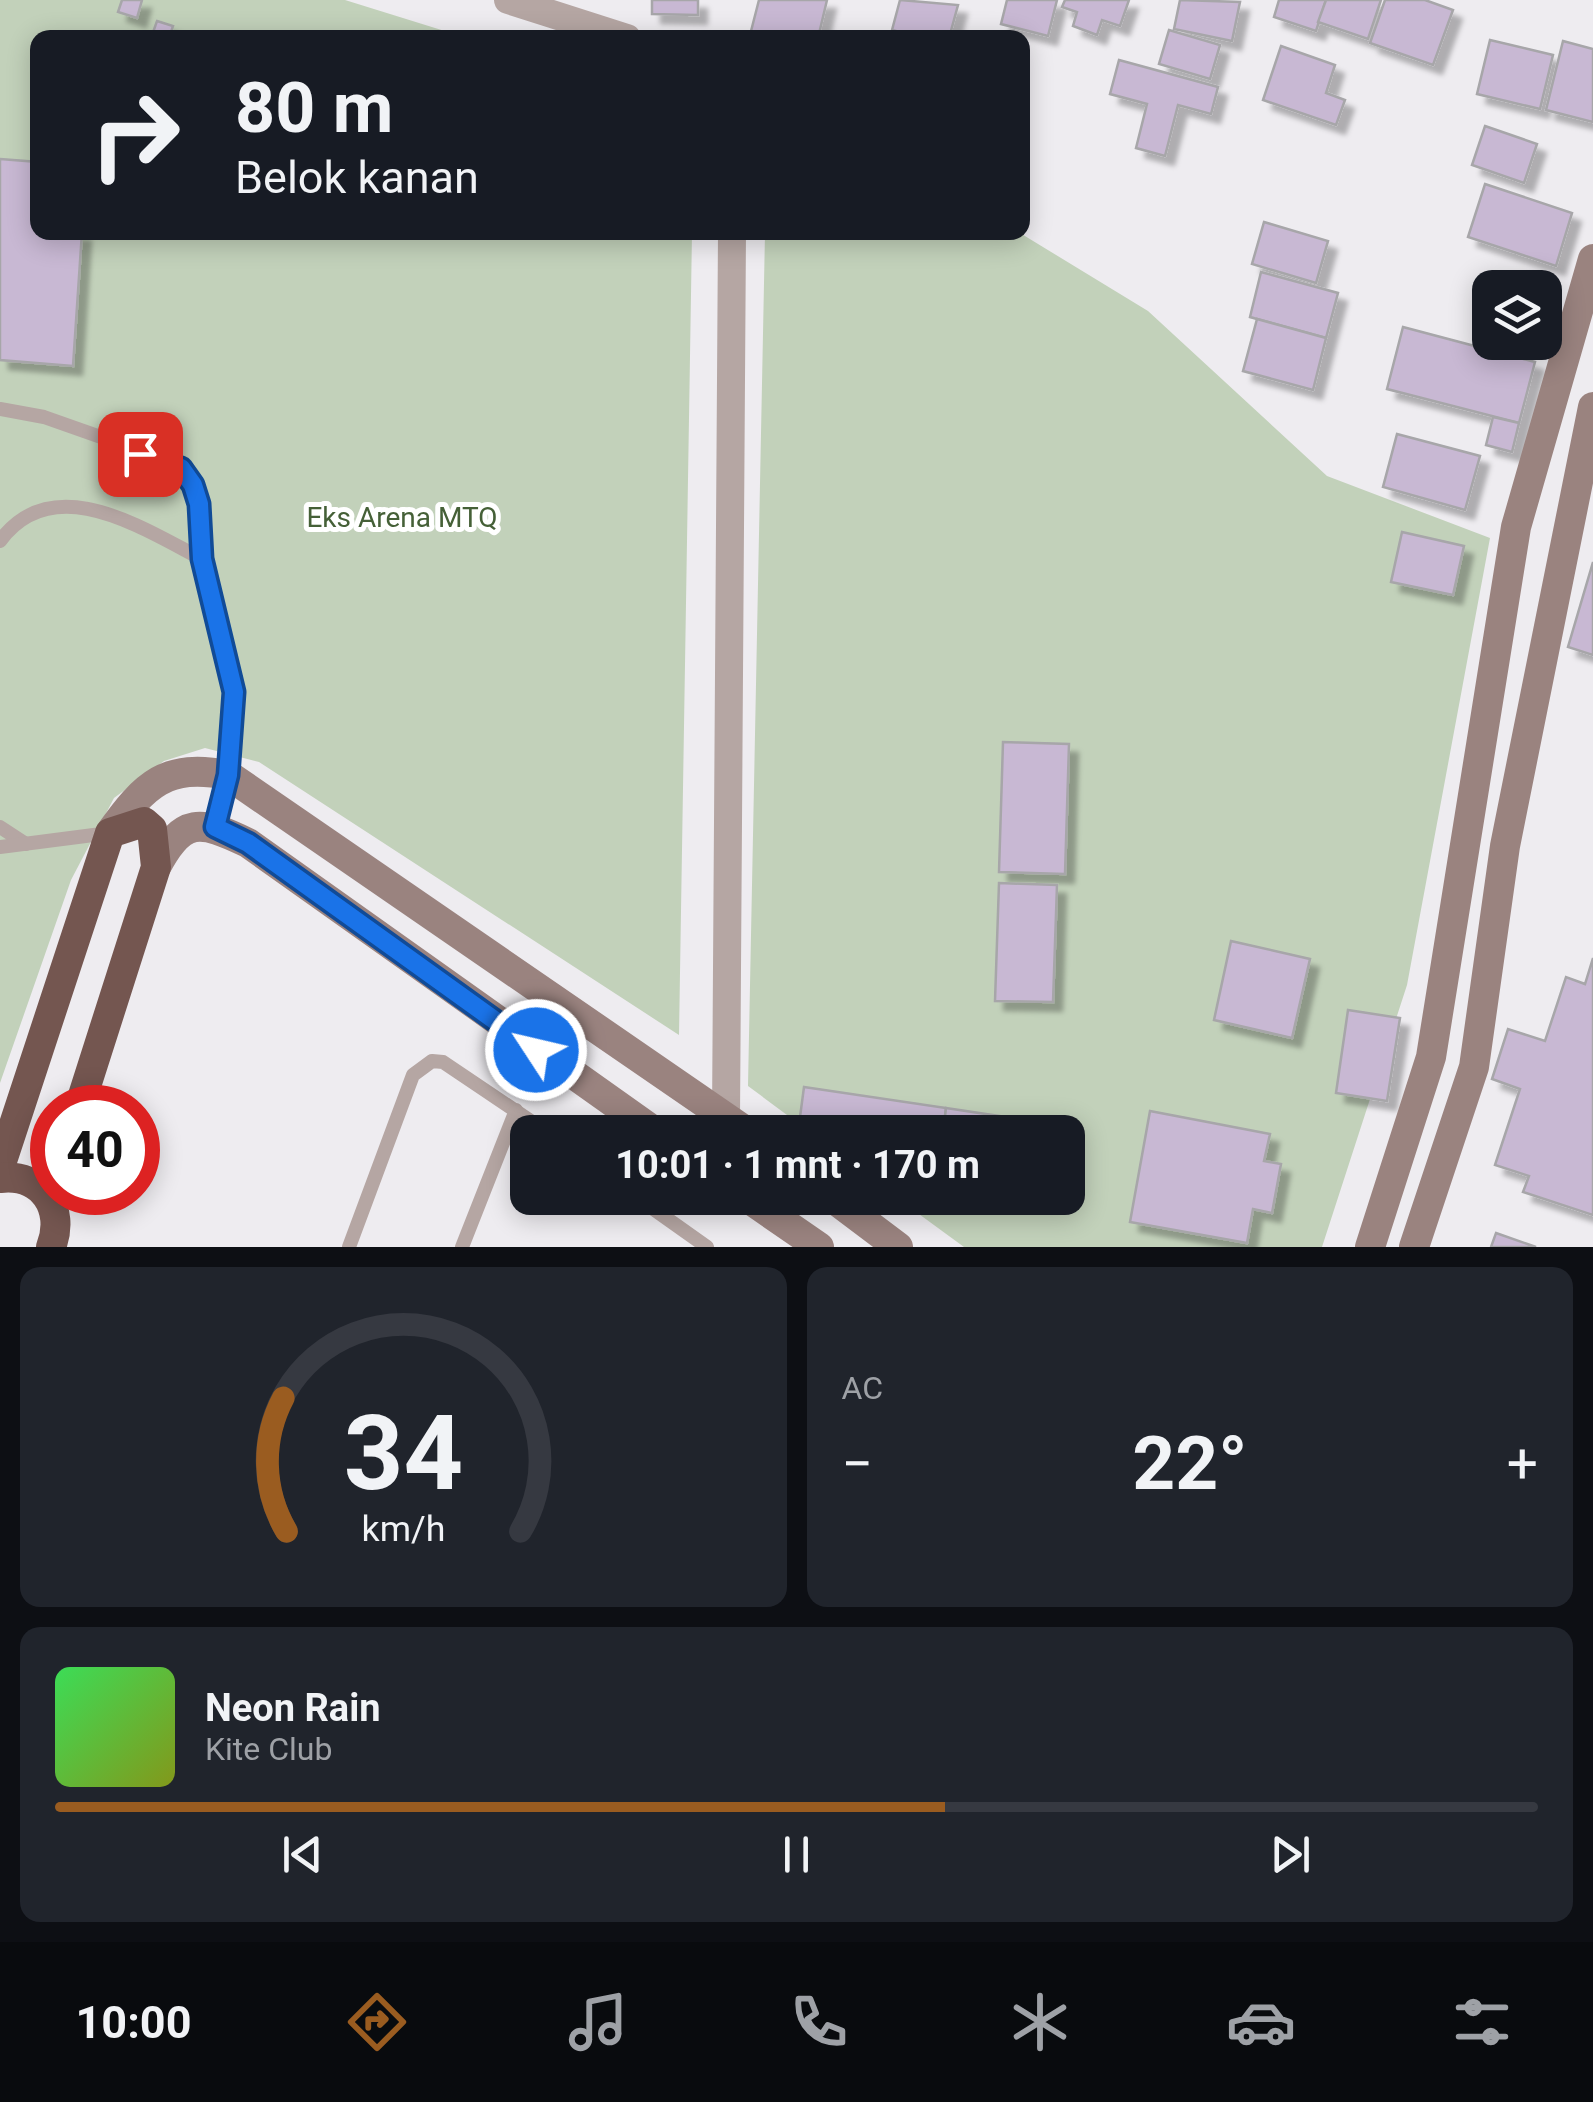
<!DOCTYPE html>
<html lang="id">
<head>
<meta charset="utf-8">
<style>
	body { margin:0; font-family:Roboto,sans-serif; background:#20242c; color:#f1f3f6; height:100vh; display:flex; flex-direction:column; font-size:38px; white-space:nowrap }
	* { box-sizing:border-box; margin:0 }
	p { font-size:32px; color:#9ea1a6 }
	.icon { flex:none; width:55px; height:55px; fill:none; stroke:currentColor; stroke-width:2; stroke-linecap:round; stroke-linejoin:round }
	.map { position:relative; height:1247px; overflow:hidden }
	.panel { display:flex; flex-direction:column; gap:20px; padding:20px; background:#0d0f14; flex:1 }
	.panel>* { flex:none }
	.guide { position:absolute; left:30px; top:30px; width:1000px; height:210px; border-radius:20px; box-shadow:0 5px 25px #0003; background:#171b24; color:#f1f3f6; overflow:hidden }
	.tools { position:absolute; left:1472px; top:270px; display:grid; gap:20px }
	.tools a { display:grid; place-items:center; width:90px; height:90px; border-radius:20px; background:#171b24; box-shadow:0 5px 25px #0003; font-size:50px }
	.speed { position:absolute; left:30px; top:1085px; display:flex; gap:20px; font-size:50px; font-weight:700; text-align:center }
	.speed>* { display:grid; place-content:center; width:130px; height:130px; border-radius:50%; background:#171b24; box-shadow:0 5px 25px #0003; line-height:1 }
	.speed .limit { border:15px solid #d22; background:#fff; color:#111 }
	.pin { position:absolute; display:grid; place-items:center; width:85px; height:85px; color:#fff; margin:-42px; border-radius:20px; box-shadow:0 5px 15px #0006 }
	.me { position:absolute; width:110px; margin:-55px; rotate:305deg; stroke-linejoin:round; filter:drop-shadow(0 0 8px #0008) }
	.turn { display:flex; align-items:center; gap:35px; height:210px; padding:0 40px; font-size:45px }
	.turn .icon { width:130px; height:130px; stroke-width:2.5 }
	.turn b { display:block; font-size:70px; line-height:85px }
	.big { font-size:75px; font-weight:700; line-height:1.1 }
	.panel .tile { flex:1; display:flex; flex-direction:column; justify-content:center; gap:15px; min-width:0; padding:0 35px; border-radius:20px; background:#20242c }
	.panel .dial { align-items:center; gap:0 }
	.dial svg { height:260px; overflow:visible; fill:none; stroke:#363941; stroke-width:7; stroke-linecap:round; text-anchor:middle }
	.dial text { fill:#f1f3f6; stroke:none }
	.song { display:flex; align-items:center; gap:30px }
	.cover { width:120px; height:120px; border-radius:15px; background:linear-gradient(135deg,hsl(130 70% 55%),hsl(70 70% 35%)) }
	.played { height:10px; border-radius:5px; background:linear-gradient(90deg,#9a5c20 60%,#363941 60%) }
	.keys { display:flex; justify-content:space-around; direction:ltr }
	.heat { display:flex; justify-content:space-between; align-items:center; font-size:55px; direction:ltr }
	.panel .tiles { flex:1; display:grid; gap:20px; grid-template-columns:1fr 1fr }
	.tile:last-child { grid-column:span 2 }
	.trip { position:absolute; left:510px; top:1115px; width:575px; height:100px; border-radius:20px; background:#171b24; box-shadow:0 5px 25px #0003; font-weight:700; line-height:100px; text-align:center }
	.tabs { display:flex; height:160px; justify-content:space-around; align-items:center; background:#090b0e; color:#9ea1a6 }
	.tabs .icon { width:70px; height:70px }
	.tabs .selected { color:#9a5c20 }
	.tabs b { font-size:45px; color:#f1f3f6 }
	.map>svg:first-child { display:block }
</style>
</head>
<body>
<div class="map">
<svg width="1593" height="1247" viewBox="0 0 1593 1247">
	<defs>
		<filter id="shadow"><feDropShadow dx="9" dy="9" stdDeviation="2.5" flood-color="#0004"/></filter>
	</defs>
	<rect width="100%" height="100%" fill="#eeecf0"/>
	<!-- green -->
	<g fill="#c2d1ba">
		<path d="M0,0H345L464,37L38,38V232L692,233L679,1035L259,762L205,748L164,761L114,798L71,880L0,1083Z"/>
		<path d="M765,233H1020L1148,311L1327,476L1490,538L1407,985L1322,1247H964L897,1198H1068V1132H810L748,1086Z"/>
	</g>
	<!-- building -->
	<g fill="#c8b8d3" stroke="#a7a6a9" stroke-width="2.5" filter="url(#shadow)">
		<path d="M122,0H142L137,18L118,12Z"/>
		<path d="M652,0H698V15L652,14Z"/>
		<path d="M759,0H827L818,38L750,35Z"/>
		<path d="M900,0L958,5L949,38H922L892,30Z"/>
		<path d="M1007,0H1057L1048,36L1001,24Z"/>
		<path d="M1065,0H1129L1120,26L1102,20L1097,35L1073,26L1077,12L1062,7Z"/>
		<path d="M1180,0L1240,2L1232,41L1174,29Z"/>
		<path d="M1279,0H1326L1316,31L1274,17Z"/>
		<path d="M1326,0H1381L1368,39L1318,22Z"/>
		<path d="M1385,0H1425L1453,10L1433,65L1370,43Z"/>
		<path d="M157,21L173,26L169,38H151Z"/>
		<path d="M1169,30L1220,45L1210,79L1159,64Z"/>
		<path d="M1490,40L1553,55L1540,109L1477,94Z"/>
		<path d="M1563,41L1593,49V122L1546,110Z"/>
		<path d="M1281,46L1335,65L1326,93L1345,100L1336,125L1263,100Z"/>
		<path d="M1119,60L1218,87L1211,114L1178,105L1165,156L1136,148L1147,104L1110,94Z"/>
		<path d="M1485,126L1537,144L1524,183L1472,165Z"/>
		<path d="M0,159L38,162V232H82L73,366L0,360Z"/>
		<path d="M1485,184L1572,213L1556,266L1468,237Z"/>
		<path d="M1264,222L1328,241L1316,283L1252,264Z"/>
		<path d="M1261,272L1338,293L1326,338L1250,317Z"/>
		<path d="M1257,319L1326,338L1313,390L1243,371Z"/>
		<path d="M1489,323L1490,342H1514L1510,355L1483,348Z"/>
		<path d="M1403,327L1535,362L1519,423L1387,389Z"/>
		<path d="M1493,417L1519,423L1512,452L1486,445Z"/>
		<path d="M1397,434L1480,456L1465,510L1383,487Z"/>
		<path d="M1402,532L1464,546L1453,595L1391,582Z"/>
		<path d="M1593,562V655L1568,647Z"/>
		<path d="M1003,742L1069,744L1065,874L999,872Z"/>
		<path d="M999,883L1057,885L1053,1002L995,1001Z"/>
		<path d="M1231,941L1310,959L1292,1038L1214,1020Z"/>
		<path d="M1593,958V1215L1523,1192L1529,1176L1495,1165L1520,1089L1492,1079L1508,1029L1545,1041L1566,977L1585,984Z"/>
		<path d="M1348,1010L1400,1018L1387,1101L1336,1093Z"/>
		<path d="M804,1087L946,1108L943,1132H798Z"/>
		<path d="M946,1108L1052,1124L1051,1132H943Z"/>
		<path d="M1150,1111L1270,1134L1264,1161L1281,1164L1272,1213L1253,1209L1247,1243L1130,1222Z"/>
		<path d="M1496,1233L1536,1247H1491Z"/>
	</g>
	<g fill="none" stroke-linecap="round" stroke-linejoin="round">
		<!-- lane -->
		<g stroke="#b5a6a3" stroke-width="14">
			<path d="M0,409L44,417L166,460L181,468L193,485L202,559L234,692L228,775L215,827"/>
			<path d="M0,541C53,469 142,528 202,559"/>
			<path d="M0,827L26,844"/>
			<path d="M0,847L109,833"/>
			<path d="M638,1198L707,1247"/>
			<path d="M349,1247L413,1075L432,1061L443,1062L547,1132"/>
			<path d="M462,1247L516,1110"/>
		</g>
		<!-- street -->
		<g stroke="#b5a6a3" stroke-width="28">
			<path d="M508,0L627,38"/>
			<path d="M726,1117L732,232"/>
		</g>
		<!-- secondary -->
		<g stroke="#9a837f" stroke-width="30">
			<path d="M110,833C145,784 166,763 228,775L747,1132"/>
			<path d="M156,867C183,816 200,820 248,843L655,1132"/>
			<path d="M748,1198L819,1247"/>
			<path d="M833,1198L898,1247"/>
			<path d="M1370,1247L1431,1057L1516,527L1593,259"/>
			<path d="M1414,1247L1474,1067L1505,846L1593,407"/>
		</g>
		<!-- highway -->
		<g stroke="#745650" stroke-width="30">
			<path d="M0,1167L110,833L144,822L152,829L156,867L79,1108"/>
			<path d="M0,1178C42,1173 66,1209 51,1247"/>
		</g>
	</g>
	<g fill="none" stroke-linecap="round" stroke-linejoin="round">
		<defs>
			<path id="route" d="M140,454L181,468L193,485L199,504L202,559L234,692L228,775L215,827L248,843L536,1050"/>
		</defs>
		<!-- route casing -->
		<use href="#route" stroke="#114b97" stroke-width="25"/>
		<!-- route -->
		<use href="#route" stroke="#1a73e8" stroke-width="18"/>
	</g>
	<g text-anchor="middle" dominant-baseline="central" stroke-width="10" stroke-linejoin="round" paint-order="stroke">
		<!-- park labels -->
		<g font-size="28" fill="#456037" stroke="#fff">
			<text x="402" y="517">Eks Arena MTQ</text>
		</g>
	</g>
</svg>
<div class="tools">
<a><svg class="icon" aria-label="layers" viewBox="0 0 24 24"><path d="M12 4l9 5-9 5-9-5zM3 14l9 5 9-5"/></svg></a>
</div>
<div class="speed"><div class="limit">40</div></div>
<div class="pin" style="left:140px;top:454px;background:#d93025"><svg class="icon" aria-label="arrive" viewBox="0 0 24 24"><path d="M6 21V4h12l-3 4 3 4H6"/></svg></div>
<svg class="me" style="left:536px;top:1050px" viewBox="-20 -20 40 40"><circle r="17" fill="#1a73e8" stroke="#fff" stroke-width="3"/><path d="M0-11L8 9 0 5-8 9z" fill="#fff"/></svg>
<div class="trip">10:01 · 1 mnt · 170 m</div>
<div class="guide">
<div class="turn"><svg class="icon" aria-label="right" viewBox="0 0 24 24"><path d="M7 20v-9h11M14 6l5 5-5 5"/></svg><div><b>80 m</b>Belok kanan</div></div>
</div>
</div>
<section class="panel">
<div class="tiles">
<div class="tile dial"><svg viewBox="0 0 100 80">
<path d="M14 69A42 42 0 1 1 86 69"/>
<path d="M14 69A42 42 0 0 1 13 28" stroke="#9a5c20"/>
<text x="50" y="56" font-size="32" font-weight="700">34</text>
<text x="50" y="72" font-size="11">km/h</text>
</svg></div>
<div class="tile"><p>AC</p>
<div class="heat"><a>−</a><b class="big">22°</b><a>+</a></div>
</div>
<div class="tile">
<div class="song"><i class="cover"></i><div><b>Neon Rain</b><p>Kite Club</p></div></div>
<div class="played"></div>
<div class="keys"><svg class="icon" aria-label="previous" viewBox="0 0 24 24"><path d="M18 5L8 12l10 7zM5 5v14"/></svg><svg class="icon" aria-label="pause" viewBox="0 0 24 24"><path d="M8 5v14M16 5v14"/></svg><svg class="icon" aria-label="next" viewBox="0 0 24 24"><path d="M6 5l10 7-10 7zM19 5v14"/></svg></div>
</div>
</div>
</section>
<nav class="tabs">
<b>10:00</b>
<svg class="icon selected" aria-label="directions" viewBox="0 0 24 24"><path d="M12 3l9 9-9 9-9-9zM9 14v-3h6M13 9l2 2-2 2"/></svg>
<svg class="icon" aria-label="music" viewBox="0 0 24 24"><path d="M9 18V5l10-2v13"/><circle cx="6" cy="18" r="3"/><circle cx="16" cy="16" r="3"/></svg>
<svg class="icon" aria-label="phone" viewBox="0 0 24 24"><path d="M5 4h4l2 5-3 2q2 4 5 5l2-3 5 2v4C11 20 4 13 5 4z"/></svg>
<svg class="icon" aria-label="climate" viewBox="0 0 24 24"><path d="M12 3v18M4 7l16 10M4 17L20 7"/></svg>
<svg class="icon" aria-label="car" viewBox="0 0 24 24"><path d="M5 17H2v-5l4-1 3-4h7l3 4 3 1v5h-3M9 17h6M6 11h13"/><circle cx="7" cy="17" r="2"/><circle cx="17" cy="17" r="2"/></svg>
<svg class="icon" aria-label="filters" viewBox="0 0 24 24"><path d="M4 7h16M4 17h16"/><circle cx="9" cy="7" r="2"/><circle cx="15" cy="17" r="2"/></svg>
</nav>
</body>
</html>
